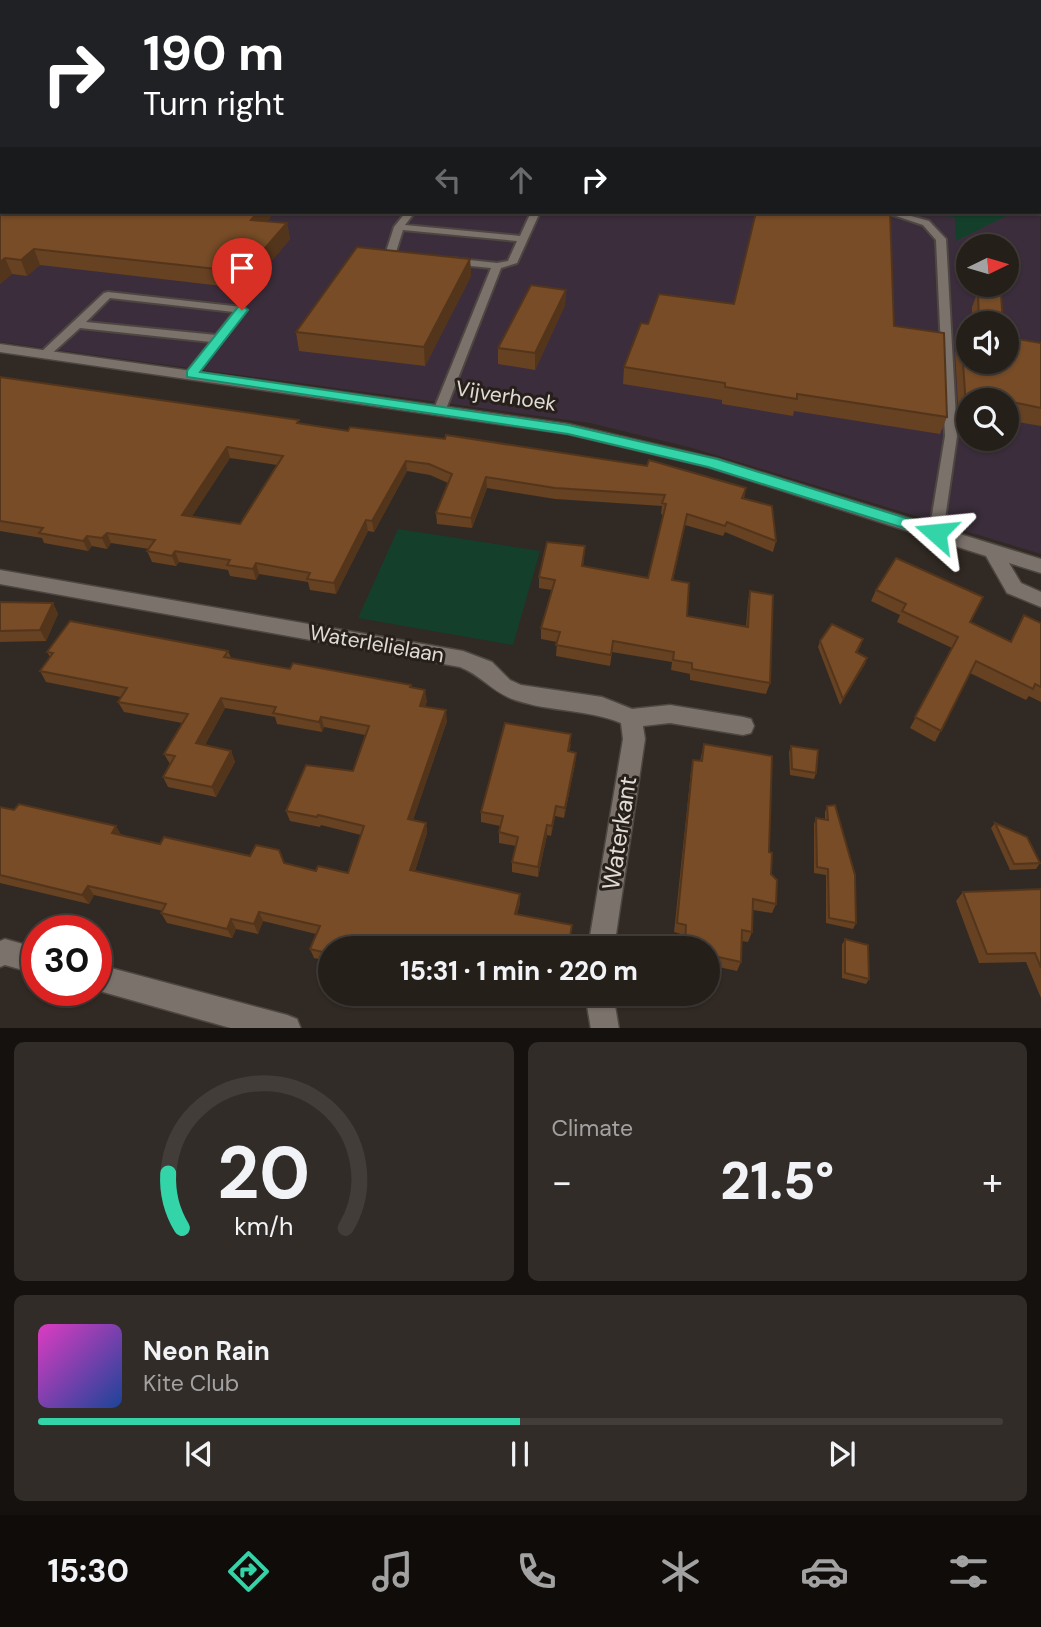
<!DOCTYPE html>
<html lang="en">
<head>
<meta charset="utf-8">
<style>
	body { margin:0; font-family:"DM Sans",sans-serif; background:#312c27; color:#f1f3f6; height:100vh; display:flex; flex-direction:column; font-size:26px; white-space:nowrap }
	* { box-sizing:border-box; margin:0 }
	p { font-size:23px; color:#a3a2a2 }
	.icon { flex:none; width:38px; height:38px; fill:none; stroke:currentColor; stroke-width:2; stroke-linecap:round; stroke-linejoin:round }
	.map { position:relative; height:1028px; overflow:hidden }
	.details { display:flex; flex-direction:column; gap:14px; padding:14px; background:#14110e; flex:1 }
	.details>* { flex:none }
	.banner { position:absolute; left:0px; top:0px; width:1041px; height:214px; box-shadow:0 2px 5px #0004,0 0 0 2px #423d39; background:#202124; color:#fff; overflow:hidden }
	.needle { width:46px; rotate:85deg }
	.fabs { position:absolute; left:956px; top:234px; display:grid; gap:14px }
	.fabs a { display:grid; place-items:center; width:63px; height:63px; border-radius:50%; background:#251f1a; box-shadow:0 2px 5px #0004,0 0 0 2px #423d39; font-size:35px }
	.speed { position:absolute; left:21px; top:915px; display:flex; gap:14px; font-size:35px; font-weight:700; text-align:center }
	.speed>* { display:grid; place-content:center; width:91px; height:91px; border-radius:50%; background:#251f1a; box-shadow:0 2px 5px #0004,0 0 0 2px #423d39; line-height:1 }
	.speed .limit { border:10px solid #d22; background:#fff; color:#111 }
	.pin { position:absolute; display:grid; place-items:center; width:60px; height:60px; color:#fff; margin:-72px -30px; border-radius:50% 50% 50% 0; rotate:-45deg; box-shadow:0 0 7px #0007 }
	.pin .icon { rotate:45deg }
	.me { position:absolute; width:77px; margin:-38px; rotate:288deg; stroke-linejoin:round; filter:drop-shadow(0 0 5px #0008) }
	.turn { display:flex; align-items:center; gap:24px; height:147px; padding:0 28px; font-size:32px }
	.turn .icon { width:91px; height:91px; stroke-width:2.5 }
	.turn b { display:block; font-size:49px; line-height:60px }
	.lanes { display:flex; align-items:center; height:66px; padding:0 28px; background:#0003; justify-content:center; gap:35px; direction:ltr }
	.lanes .off { opacity:.35 }
	.big { font-size:52px; font-weight:800; line-height:1.1 }
	.details .widget { flex:1; display:flex; flex-direction:column; justify-content:center; gap:10px; min-width:0; padding:0 24px; border-radius:10px; background:#312c27 }
	.details .dial { align-items:center; gap:0 }
	.dial svg { height:182px; overflow:visible; fill:none; stroke:#423d39; stroke-width:7; stroke-linecap:round; text-anchor:middle }
	.dial text { fill:#f1f3f6; stroke:none }
	.song { display:flex; align-items:center; gap:21px }
	.cover { width:84px; height:84px; border-radius:10px; background:linear-gradient(135deg,hsl(310 70% 55%),hsl(220 70% 35%)) }
	.played { height:7px; border-radius:4px; background:linear-gradient(90deg,#32d4a8 50%,#423d39 50%) }
	.keys { display:flex; justify-content:space-around; direction:ltr }
	.heat { display:flex; justify-content:space-between; align-items:center; font-size:38px; direction:ltr }
	.details .tiles { flex:1; display:grid; gap:14px; grid-template-columns:1fr 1fr }
	.widget:last-child { grid-column:span 2 }
	.trip { position:absolute; left:318px; top:936px; width:402px; height:70px; border-radius:35px; background:#251f1a; box-shadow:0 2px 5px #0004,0 0 0 2px #423d39; font-weight:800; line-height:70px; text-align:center }
	.menu { display:flex; height:112px; justify-content:space-around; align-items:center; background:#0f0c0a; color:#a3a2a2 }
	.menu .icon { width:49px; height:49px }
	.menu .active { color:#32d4a8 }
	.menu b { font-size:32px; color:#f1f3f6 }
	.map>svg:first-child { display:block }
</style>
</head>
<body>
<div class="map">
<svg width="1041" height="1029" viewBox="0 0 1041 1029">
	<rect width="100%" height="100%" fill="#312923"/>
	<!-- industrial -->
	<path fill="#3b2d3b" fill-rule="evenodd" d="M1040,29L1041,554L692,448L590,423L0,342V43L2,212H1040ZM968,247H1006V285H968ZM968,324H1006V362H968ZM968,401H1006V439H968Z"/>
	<!-- green -->
	<g fill="#14402b">
		<path d="M907,212H1014L956,241L955,217Z"/>
		<path d="M398,529L540,551L513,645L358,618Z"/>
	</g>
	<g fill="none" stroke-linecap="round" stroke-linejoin="round">
		<defs>
			<g id="service">
				<path d="M406,212H415L405,225L520,236L531,212H540L517,263L501,268L446,409L440,413L434,409L491,268L451,264L446,261L451,258L497,263L508,261L517,241L403,230L396,252L408,256L403,259L387,257L385,255L394,227Z"/>
				<path d="M884,212H897L929,221L946,239L957,436L943,533L936,538L929,533L945,436L936,240L923,225Z"/>
				<path d="M108,292L242,307L247,310L195,376L191,378L185,374L211,342L80,328L49,356H41V352L104,293ZM110,298L234,312L216,335L86,322Z"/>
			</g>
			<g id="minor">
				<path d="M0,344L568,424L718,459L1041,559V573L1009,563L1021,583L1041,592V607L1007,593L986,556L708,467L568,434L0,352Z"/>
				<path d="M0,570L463,651L492,662L510,680L521,685L602,697L632,709L670,705L743,717L751,719L754,726L751,733L743,735L670,723L643,726L645,739L614,948H588L623,739L621,723C587,709 550,712 515,700C493,693 481,675 460,667L0,584Z"/>
				<path d="M5,939L37,948V974L5,965L0,967V941Z"/>
				<path d="M96,964L287,1015L297,1019L301,1029H234L96,990Z"/>
				<path d="M585,994H613L619,1029H591Z"/>
			</g>
			<g id="tertiary">
				<path d="M669,0H698L700,2H671Z"/>
				<path d="M1001,0H1031L1033,2H1003Z"/>
				<rect x="1040" y="26" width="1" height="4"/>
			</g>
		</defs>
		<!-- service casing -->
		<use href="#service" stroke="#4d4641" stroke-width="4"/>
		<!-- minor casing -->
		<use href="#minor" stroke="#4d4641" stroke-width="3"/>
		<!-- tertiary casing -->
		<use href="#tertiary" stroke="#4d4641" stroke-width="3"/>
		<!-- service -->
		<use href="#service" fill="#7b726b" fill-rule="evenodd"/>
		<!-- minor -->
		<use href="#minor" fill="#7b726b" fill-rule="evenodd"/>
		<!-- tertiary -->
		<use href="#tertiary" fill="#7b726b" fill-rule="evenodd"/>
	</g>
	<!-- wall -->
	<g fill="#664122" fill-rule="evenodd">
		<path d="M0,0H575L2,2V212H275L267,221L287,223L290,239L248,289L40,265L27,276L12,274L0,284Z"/>
		<path d="M470,259L471,276L425,366L299,351L296,332Z"/>
		<path d="M566,290L565,305L535,370L498,364V348Z"/>
		<path d="M978,291L1003,324H972V307Z"/>
		<path d="M648,324L894,326L947,417L940,434L794,411L793,416L722,404V400L623,384L624,367Z"/>
		<path d="M961,335L968,362L1041,343V426L1006,420V401H968V425L959,423L955,352Z"/>
		<path d="M0,377L300,424L746,488L744,498L776,541L773,552L725,532L723,536L685,525L673,580L687,616L746,626L748,602L750,591L770,683L766,694L690,680V674L671,670L672,662L612,652L610,666L556,656L557,642L541,639V628L552,590L539,588V577L584,557L583,566L648,578L663,515L661,514L662,506L555,499L487,488L472,528L437,524L436,513L448,483L430,475L407,471L374,532L368,531L336,594L310,590L308,582L259,574L256,580L230,576L228,570L179,562L176,566L152,562L147,551L149,549L111,543L107,549L92,546L88,551L44,543L42,538L0,531ZM230,458L277,465L240,524L192,516Z"/>
		<path d="M876,590L970,622L1010,642L1024,615L1041,623V702L1029,696L1026,700L970,673L935,742L910,728L952,648L897,622L900,615L871,601Z"/>
		<path d="M0,602L53,603L58,614L46,641L0,642Z"/>
		<path d="M820,641L861,645L857,653L867,658L865,664L840,705L818,647Z"/>
		<path d="M228,651L231,658L290,669L411,685L412,688L427,701L425,707L447,721L413,820L426,823L427,833L415,871L520,894V903L517,914L572,925L569,948H331V962L314,958L310,949L316,934L263,921L258,934L236,929L232,938L167,923L161,913L163,911L94,895L89,904L0,883V807L160,844L250,856L284,863L316,871L348,873L361,835L321,825L320,827L290,821L286,811L353,771L365,735L324,727L322,732L277,724L275,717L225,708L205,745L231,751L235,762L216,797L168,787L163,777L170,764L164,754L182,723L124,712L118,702L121,697L46,682L40,671L50,657L47,652Z"/>
		<path d="M571,744L569,751L576,753L575,764L564,818L555,816L551,836L547,835L538,877L512,872V862L516,846L499,843V832L500,826L481,822V812Z"/>
		<path d="M704,744L769,852L771,874L776,904L772,913L753,910L752,932L748,942L742,941L741,962L737,971L709,965V948H683L684,935L674,932L691,771L693,760L700,761Z"/>
		<path d="M791,746L816,773L814,779L790,775L789,752Z"/>
		<path d="M827,806L856,923L853,929L826,923V875L814,873V824L816,818L825,820V812Z"/>
		<path d="M995,823L1040,863L1036,869L1010,870L991,828Z"/>
		<path d="M1041,889V998L1026,962L979,963L956,901L963,892Z"/>
		<path d="M845,939L869,979L866,984L842,978V945Z"/>
		<path d="M463,994H501L499,1003Z"/>
	</g>
	<!-- shaded-wall -->
	<g fill="#53351b">
		<path d="M258,212H275L254,235L251,220Z"/>
		<path d="M287,223L290,239L248,289L244,272Z"/>
		<path d="M34,249L40,265L27,276L21,260Z"/>
		<path d="M5,258L12,274L0,284V262Z"/>
		<path d="M470,259L471,276L425,366L424,347Z"/>
		<path d="M566,290L565,305L535,370V353Z"/>
		<path d="M227,447L230,458L186,525L182,515Z"/>
		<path d="M406,461L407,471L374,532L372,521Z"/>
		<path d="M486,477L487,488L472,528L471,518Z"/>
		<path d="M366,520L368,531L336,594L334,583Z"/>
		<path d="M107,533L111,543L107,549L102,538Z"/>
		<path d="M87,536L92,546L88,551L83,541Z"/>
		<path d="M175,551L179,562L176,566L172,556Z"/>
		<path d="M256,563L259,574L256,580L253,569Z"/>
		<path d="M53,603L58,614L46,641L40,630Z"/>
		<path d="M867,658L865,664L840,705L843,699Z"/>
		<path d="M425,690L427,701L421,716L420,706Z"/>
		<path d="M221,698L225,708L200,754L196,743Z"/>
		<path d="M446,710L447,721L410,829L408,819Z"/>
		<path d="M321,717L324,727L322,732L319,722Z"/>
		<path d="M231,751L235,762L216,797L212,787Z"/>
		<path d="M576,753L575,764L564,818L565,808Z"/>
		<path d="M556,806L555,816L551,836L552,826Z"/>
		<path d="M426,823L427,833L412,880L410,870Z"/>
		<path d="M547,825V835L538,877V867Z"/>
		<path d="M116,826L122,836L112,833Z"/>
		<path d="M88,886L94,895L89,904L82,895Z"/>
		<path d="M520,894V903L515,923V914Z"/>
		<path d="M259,912L263,921L258,934L254,924Z"/>
		<path d="M231,919L236,929L232,938L227,929Z"/>
	</g>
	<!-- building -->
	<g fill="#774c27" stroke="#53351b" stroke-width="2" fill-rule="evenodd">
		<path d="M0,0H567L587,2H2V212H258L251,220L287,223L244,272L34,249L21,260L5,258L0,262Z"/>
		<rect x="734" y="0" width="227" height="2"/>
		<path d="M756,212H890L894,326L944,333L947,417L797,394V399L725,387V383L624,367L641,323L648,324L659,294L734,304Z"/>
		<path d="M357,247L470,259L424,347L296,332Z"/>
		<path d="M531,285L566,290L535,353L498,348Z"/>
		<path d="M978,291L1001,294L1003,324H979Z"/>
		<path d="M961,335L968,336V362H1006V337L1041,343V408L1007,401V415H1006V401H968V407L966,406Z"/>
		<path d="M0,377L299,420L297,423L348,431L350,427L445,439L446,435L647,466L649,460L746,488L742,498L772,506L776,541L727,522L725,526L687,514L672,580L689,583L687,616L748,627L750,591L773,595L770,683L692,669V663L673,660L674,652L613,641L611,655L556,645L560,632L541,628L555,580L539,577L547,542L585,546L582,566L648,578L666,504L662,503L665,495L555,488L486,477L471,518L436,513L452,474L429,464L406,461L372,521L366,520L334,583L307,579L310,573L256,563L253,569L227,565L230,560L175,551L172,556L147,551L155,540L107,533L102,538L87,536L83,541L39,533L43,528L0,521ZM227,447L283,456L240,524L182,515Z"/>
		<path d="M896,558L983,597L970,622L1011,642L1024,615L1041,623V687L1035,684L1033,689L976,661L941,731L915,717L958,637L902,611L906,604L876,590Z"/>
		<path d="M0,602L53,603L40,630L0,631Z"/>
		<path d="M70,621L228,651L224,657L290,669L293,663L411,685L410,687L425,690L420,706L446,710L408,819L426,823L410,870L520,894L515,914L572,925L568,948H416L387,942L385,948H331V954L310,949L320,926L259,912L254,924L231,919L227,929L161,913L166,904L88,886L82,895L0,875V807L14,810L19,804L116,826L112,833L160,844L164,837L250,856L256,845L279,850L284,863L316,871L318,866L348,873L364,826L318,815L317,817L286,811L306,765L353,771L369,726L321,717L319,722L273,713L276,707L221,698L196,743L231,751L212,787L163,777L175,756L164,754L188,714L118,702L127,688L40,671L53,653L47,652Z"/>
		<path d="M832,624L863,639L856,652L867,658L843,699L820,641Z"/>
		<path d="M505,723L571,734L568,751L576,753L565,808L556,806L552,826L547,825L538,867L512,862L518,837L499,832L503,816L481,812Z"/>
		<path d="M704,744L772,756L769,852L772,853L771,874L777,880L776,904L753,899L752,932L742,930L741,962L709,955V948H685L686,925L677,923L693,760L702,761Z"/>
		<path d="M791,746L818,750L816,773L792,769Z"/>
		<path d="M835,805L855,875L856,923L829,918L828,869L817,867L816,818L828,820L827,806Z"/>
		<path d="M995,823L1027,837L1040,863L1014,864Z"/>
		<path d="M1041,889V968L1035,953L987,954L963,892Z"/>
		<path d="M845,939L868,945L869,979L845,973Z"/>
	</g>
	<!-- route -->
	<path fill="#32d4a8" stroke="#208a6d" stroke-width="2" d="M242,306L248,310L200,372L568,425L717,459L941,529L944,533L936,538L708,467L568,434L187,377V371L238,307Z"/>
	<g text-anchor="middle" dominant-baseline="central" stroke-width="6" stroke-linejoin="round" paint-order="stroke">
		<!-- street labels -->
		<g font-size="21" fill="#e0dbd7" stroke="#27201a">
			<text transform="translate(506 396) rotate(9)">Vijverhoek</text>
			<text transform="translate(377 644) rotate(10)">Waterlelielaan</text>
		</g>
		<!-- near-street labels -->
		<g font-size="24" fill="#e0dbd7" stroke="#27201a">
			<text transform="translate(619 833) rotate(-81)">Waterkant</text>
		</g>
	</g>
</svg>
<div class="fabs">
<a><svg class="needle" viewBox="-14 -14 28 28"><path d="M0-13l5 13h-10z" fill="#e53935"/><path d="M0 13l5-13h-10z" fill="#a3a2a2"/></svg></a>
<a><svg class="icon" aria-label="sound" viewBox="0 0 24 24"><path d="M4 9h4l5-4v14l-5-4H4zM17 9q2 3 0 6"/></svg></a>
<a><svg class="icon" aria-label="search" viewBox="0 0 24 24"><circle cx="10" cy="10" r="6"/><path d="M15 15l6 6"/></svg></a>
</div>
<div class="speed"><div class="limit">30</div></div>
<div class="pin" style="left:242px;top:310px;background:#d93025"><svg class="icon" aria-label="arrive" viewBox="0 0 24 24"><path d="M6 21V4h12l-3 4 3 4H6"/></svg></div>
<svg class="me" style="left:936px;top:533px" viewBox="-20 -20 40 40"><path d="M0-17L14 15 0 8-14 15z" fill="#32d4a8" stroke="#fff" stroke-width="4"/></svg>
<div class="trip">15:31 · 1 min · 220 m</div>
<div class="banner">
<div class="turn"><svg class="icon" aria-label="right" viewBox="0 0 24 24"><path d="M7 20v-9h11M14 6l5 5-5 5"/></svg><div><b>190 m</b>Turn right</div></div>
<div class="lanes"><svg class="icon off" aria-label="left" viewBox="0 0 24 24"><path d="M17 20v-9H6M10 6l-5 5 5 5"/></svg><svg class="icon off" aria-label="ahead" viewBox="0 0 24 24"><path d="M12 20V5M6 11l6-6 6 6"/></svg><svg class="icon" aria-label="right" viewBox="0 0 24 24"><path d="M7 20v-9h11M14 6l5 5-5 5"/></svg></div>
</div>
</div>
<section class="details">
<div class="tiles">
<div class="widget dial"><svg viewBox="0 0 100 80">
<path d="M14 69A42 42 0 1 1 86 69"/>
<path d="M14 69A42 42 0 0 1 8 45" stroke="#32d4a8"/>
<text x="50" y="56" font-size="32" font-weight="700">20</text>
<text x="50" y="72" font-size="11">km/h</text>
</svg></div>
<div class="widget"><p>Climate</p>
<div class="heat"><a>−</a><b class="big">21.5°</b><a>+</a></div>
</div>
<div class="widget">
<div class="song"><i class="cover"></i><div><b>Neon Rain</b><p>Kite Club</p></div></div>
<div class="played"></div>
<div class="keys"><svg class="icon" aria-label="previous" viewBox="0 0 24 24"><path d="M18 5L8 12l10 7zM5 5v14"/></svg><svg class="icon" aria-label="pause" viewBox="0 0 24 24"><path d="M8 5v14M16 5v14"/></svg><svg class="icon" aria-label="next" viewBox="0 0 24 24"><path d="M6 5l10 7-10 7zM19 5v14"/></svg></div>
</div>
</div>
</section>
<nav class="menu">
<b>15:30</b>
<svg class="icon active" aria-label="directions" viewBox="0 0 24 24"><path d="M12 3l9 9-9 9-9-9zM9 14v-3h6M13 9l2 2-2 2"/></svg>
<svg class="icon" aria-label="music" viewBox="0 0 24 24"><path d="M9 18V5l10-2v13"/><circle cx="6" cy="18" r="3"/><circle cx="16" cy="16" r="3"/></svg>
<svg class="icon" aria-label="phone" viewBox="0 0 24 24"><path d="M5 4h4l2 5-3 2q2 4 5 5l2-3 5 2v4C11 20 4 13 5 4z"/></svg>
<svg class="icon" aria-label="climate" viewBox="0 0 24 24"><path d="M12 3v18M4 7l16 10M4 17L20 7"/></svg>
<svg class="icon" aria-label="car" viewBox="0 0 24 24"><path d="M5 17H2v-5l4-1 3-4h7l3 4 3 1v5h-3M9 17h6M6 11h13"/><circle cx="7" cy="17" r="2"/><circle cx="17" cy="17" r="2"/></svg>
<svg class="icon" aria-label="filters" viewBox="0 0 24 24"><path d="M4 7h16M4 17h16"/><circle cx="9" cy="7" r="2"/><circle cx="15" cy="17" r="2"/></svg>
</nav>
</body>
</html>
